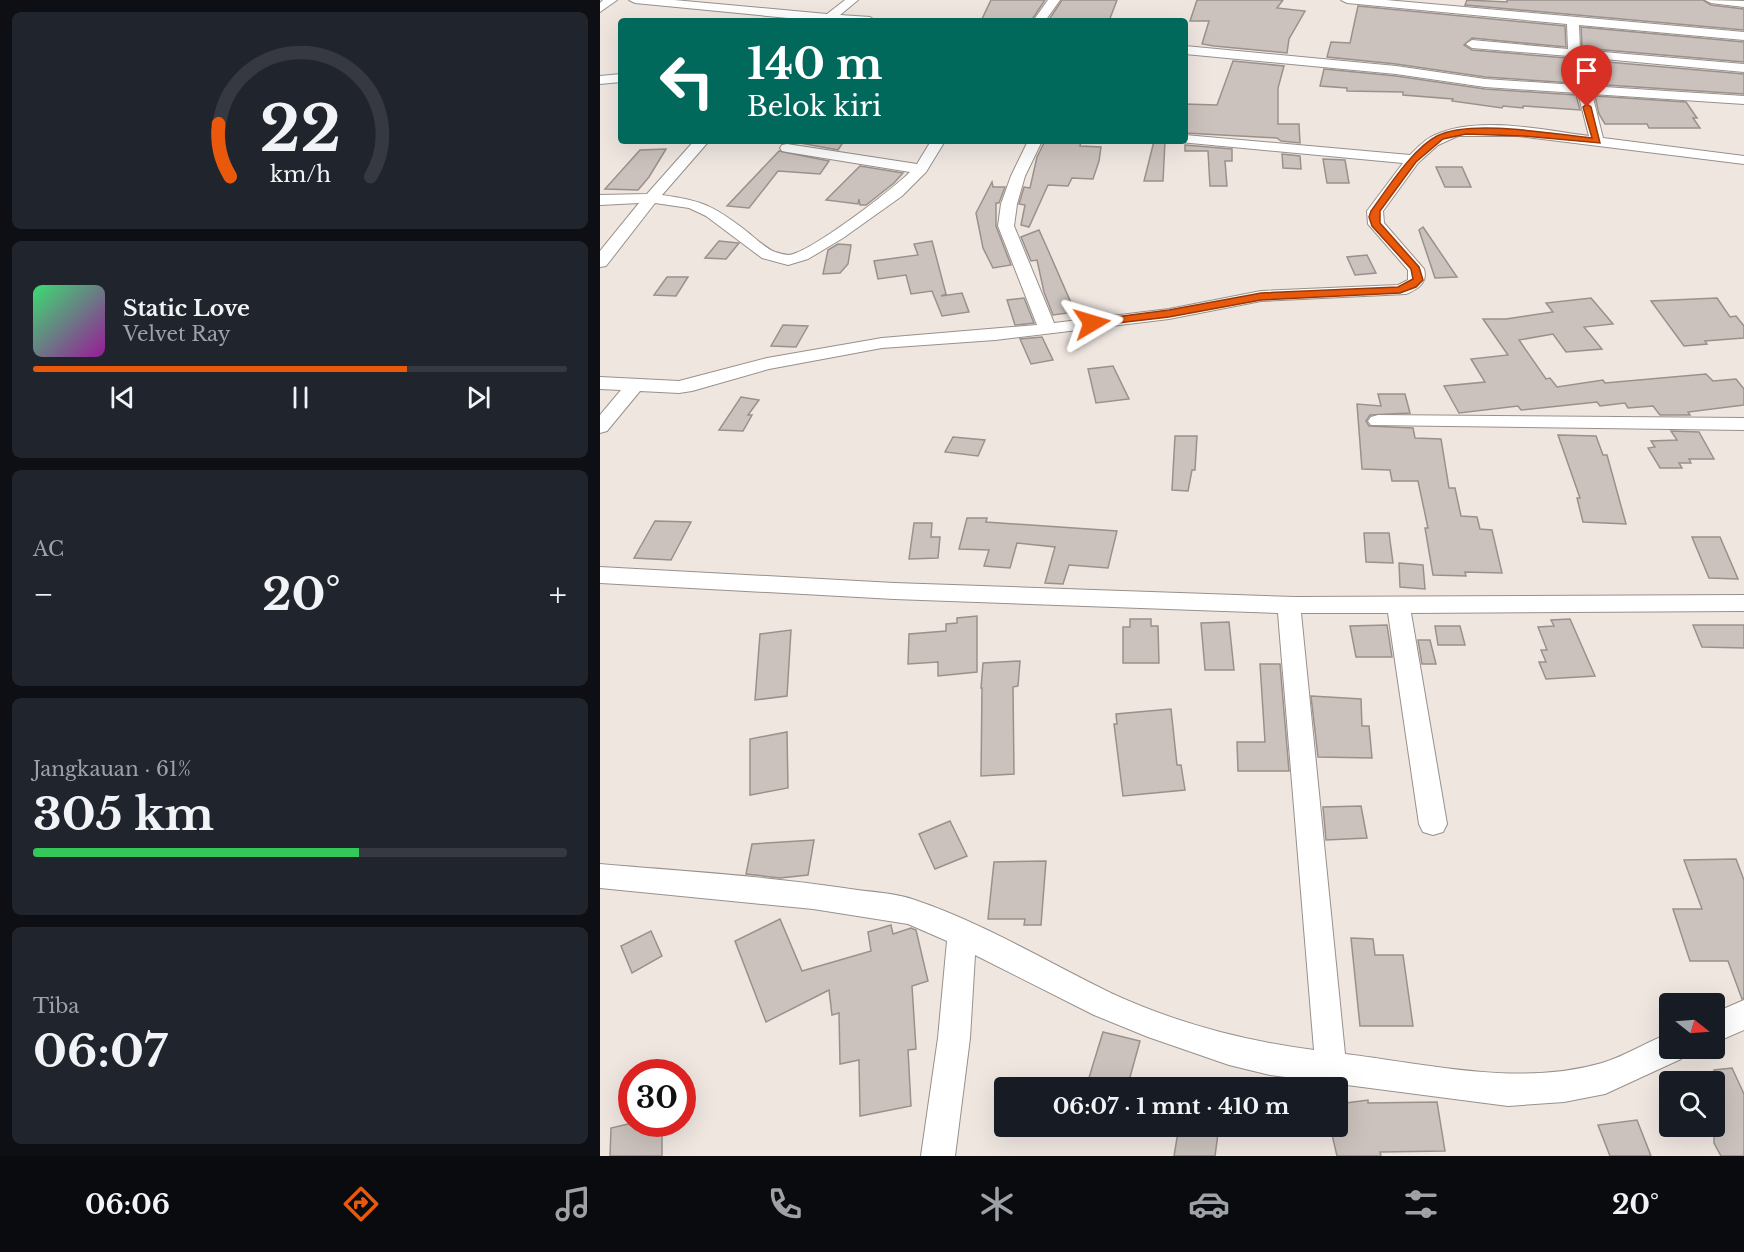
<!DOCTYPE html>
<html lang="id">
<head>
<meta charset="utf-8">
<style>
	body { margin:0; font-family:"Libre Baskerville",serif; background:#20242c; color:#f1f3f6; height:100vh; display:flex; flex-direction:column; font-size:22px; white-space:nowrap }
	* { box-sizing:border-box; margin:0 }
	p { font-size:20px; color:#9ea1a6 }
	.icon { flex:none; width:33px; height:33px; fill:none; stroke:currentColor; stroke-width:2; stroke-linecap:round; stroke-linejoin:round }
	.map { position:relative; flex:1; overflow:hidden }
	.panel { display:flex; flex-direction:column; gap:12px; padding:12px; background:#0d0f14; width:600px }
	.panel>* { flex:none }
	.guide { position:absolute; left:18px; top:18px; width:570px; height:126px; border-radius:6px; box-shadow:0 6px 24px #0002; background:#00695c; color:#fff; overflow:hidden }
	.needle { width:39px; rotate:107deg }
	.buttons { position:absolute; left:1059px; top:993px; display:grid; gap:12px }
	.buttons a { display:grid; place-items:center; width:66px; height:66px; border-radius:6px; background:#171b24; box-shadow:0 6px 24px #0002; font-size:30px }
	.speed { position:absolute; left:18px; top:1059px; display:flex; gap:12px; font-size:30px; font-weight:700; text-align:center }
	.speed>* { display:grid; place-content:center; width:78px; height:78px; border-radius:50%; background:#171b24; box-shadow:0 6px 24px #0002; line-height:1 }
	.speed .limit { border:9px solid #d22; background:#fff; color:#111 }
	.pin { position:absolute; display:grid; place-items:center; width:51px; height:51px; color:#fff; margin:-62px -26px; border-radius:50% 50% 50% 0; rotate:-45deg; box-shadow:0 0 6px #0007 }
	.pin .icon { rotate:45deg }
	.me { position:absolute; width:66px; margin:-33px; rotate:83deg; stroke-linejoin:round; filter:drop-shadow(0 0 4px #0008) }
	.turn { display:flex; align-items:center; gap:21px; height:126px; padding:0 30px; font-size:27px }
	.turn .icon { width:78px; height:78px; stroke-width:2.5 }
	.turn b { display:block; font-size:42px; line-height:51px }
	.big { font-size:45px; font-weight:700; line-height:1.1 }
	.panel .widget { flex:1; display:flex; flex-direction:column; justify-content:center; gap:9px; min-width:0; padding:0 21px; border-radius:9px; background:#20242c }
	.panel .dial { align-items:center; gap:0 }
	.dial svg { height:156px; overflow:visible; fill:none; stroke:#363941; stroke-width:7; stroke-linecap:round; text-anchor:middle }
	.dial text { fill:#f1f3f6; stroke:none }
	.song { display:flex; align-items:center; gap:18px }
	.cover { width:72px; height:72px; border-radius:9px; background:linear-gradient(135deg,hsl(140 70% 55%),hsl(300 70% 35%)) }
	.played { height:6px; border-radius:3px; background:linear-gradient(90deg,#ea580c 70%,#363941 70%) }
	.keys { display:flex; justify-content:space-around; direction:ltr }
	.heat { display:flex; justify-content:space-between; align-items:center; font-size:33px; direction:ltr }
	.charge { height:9px; border-radius:4px; background:linear-gradient(90deg,#34c759 61%,#363941 0) }
	.trip { position:absolute; left:394px; top:1077px; width:354px; height:60px; border-radius:6px; background:#171b24; box-shadow:0 6px 24px #0002; font-weight:700; line-height:60px; text-align:center }
	.tab-bar { display:flex; height:96px; justify-content:space-around; align-items:center; background:#090b0e; color:#9ea1a6 }
	.tab-bar .icon { width:42px; height:42px }
	.tab-bar .active { color:#ea580c }
	.tab-bar b { font-size:27px; color:#f1f3f6 }
	main { display:flex; flex:1; min-height:0 }
	.map>svg:first-child { display:block }
</style>
</head>
<body>
<main>
<section class="panel">
<div class="widget dial"><svg viewBox="0 0 100 80">
<path d="M14 69A42 42 0 1 1 86 69"/>
<path d="M14 69A42 42 0 0 1 8 42" stroke="#ea580c"/>
<text x="50" y="56" font-size="32" font-weight="700">22</text>
<text x="50" y="72" font-size="11">km/h</text>
</svg></div>
<div class="widget">
<div class="song"><i class="cover"></i><div><b>Static Love</b><p>Velvet Ray</p></div></div>
<div class="played"></div>
<div class="keys"><svg class="icon" aria-label="previous" viewBox="0 0 24 24"><path d="M18 5L8 12l10 7zM5 5v14"/></svg><svg class="icon" aria-label="pause" viewBox="0 0 24 24"><path d="M8 5v14M16 5v14"/></svg><svg class="icon" aria-label="next" viewBox="0 0 24 24"><path d="M6 5l10 7-10 7zM19 5v14"/></svg></div>
</div>
<div class="widget"><p>AC</p>
<div class="heat"><a>−</a><b class="big">20°</b><a>+</a></div>
</div>
<div class="widget"><p>Jangkauan · 61%</p><b class="big">305 km</b><div class="charge"></div></div>
<div class="widget"><p>Tiba</p><b class="big">06:07</b></div>
</section>
<div class="map">
<svg width="1144" height="1156" viewBox="0 0 1144 1156">
	<rect width="100%" height="100%" fill="#efe6e0"/>
	<!-- building -->
	<g fill="#cbc2bd" stroke="#9a918c" stroke-width="1.5">
		<path d="M391,0H445L431,21H381Z"/>
		<path d="M462,0H517L509,21H448Z"/>
		<path d="M597,0H683L677,8L705,11L689,39L687,53L614,46L602,44L609,21H590Z"/>
		<path d="M867,0L907,2V0H1103L1111,5L1144,9V30L865,5Z"/>
		<path d="M758,6L965,26L966,47L872,38L864,45L872,50L967,58L973,83L885,77L796,64L727,57L731,42L750,43Z"/>
		<path d="M981,27L1144,42V62L982,48Z"/>
		<path d="M985,60L1144,74V94L991,84Z"/>
		<path d="M633,61L684,66L678,88V124H699L700,143L681,141L677,138L585,133V104L617,105Z"/>
		<path d="M724,69L796,76L885,89L976,95L980,110L923,106V108L903,106L902,108L852,101L853,99L803,95V92L747,91V88L720,86Z"/>
		<path d="M995,96L1086,102L1097,118H1093L1100,128H1049L1047,124H1005L999,114Z"/>
		<path d="M189,141H244L238,150Z"/>
		<path d="M445,141H481L480,146L501,147L499,161L493,179L472,178L468,186L448,185L429,227L421,225L425,205L419,204L424,187L430,188L437,157Z"/>
		<path d="M554,141H565L563,181H544Z"/>
		<path d="M585,145L632,149V161H625L627,186H610L608,151H585Z"/>
		<path d="M66,149L49,177L38,190L5,189L40,150Z"/>
		<path d="M179,151L229,161L220,174L178,171L149,208L127,206Z"/>
		<path d="M682,154L700,156L701,169L683,168Z"/>
		<path d="M723,159L745,160L749,183H727Z"/>
		<path d="M260,166L303,173L294,183L266,205H260L259,199L258,204L226,200Z"/>
		<path d="M836,167H862L871,187H845Z"/>
		<path d="M392,182L393,187H405L399,203H396V226L411,265L393,268L383,248L376,213Z"/>
		<path d="M823,227L857,277L835,278L819,230Z"/>
		<path d="M439,230L448,250L475,312L453,315L444,292L437,260L431,261L421,237Z"/>
		<path d="M119,241L139,243L126,259L105,258Z"/>
		<path d="M332,241L346,294L341,296L362,293L369,312L342,316L332,291L311,294L306,275L278,279L274,261L318,255L314,244Z"/>
		<path d="M238,244L251,245L248,264L240,273L223,274L228,250Z"/>
		<path d="M767,255L776,273L755,275L747,257Z"/>
		<path d="M67,277H88L76,296L54,295Z"/>
		<path d="M424,298L434,323L415,325L407,300Z"/>
		<path d="M991,298L1013,324L984,327L1002,349L966,352L953,334L919,340L946,379L950,378L957,387L1003,380L1005,383L1106,374L1113,381L1136,379L1144,389V405L1088,412L1090,415H1060L1053,406L1028,408L1025,403L1000,406L997,402L921,410L918,406L859,413L844,386L885,382L871,359L908,355L883,319H906L953,312L946,303Z"/>
		<path d="M1117,298L1130,317L1136,316L1144,326V338L1105,341L1107,344L1084,346L1051,301Z"/>
		<path d="M183,325L208,326L196,347L171,346Z"/>
		<path d="M442,337L453,360L431,364L420,339Z"/>
		<path d="M513,366L529,399L496,403L488,369Z"/>
		<path d="M778,394H805L810,413L770,415L766,421L769,426L813,428L815,438L841,439L849,488H855L861,516L877,517L880,529L892,530L902,573L865,572L866,576L833,575L825,528H828L818,481H792L790,470L762,469L757,404L781,406Z"/>
		<path d="M141,397L159,400L148,415H152L143,431L119,430Z"/>
		<path d="M1071,431L1099,432L1114,459H1089L1091,463H1079L1082,468H1060L1048,448L1055,447L1051,441L1077,440Z"/>
		<path d="M958,435L996,436L1003,455H1007L1026,524L983,522L977,498H980Z"/>
		<path d="M575,436H597L595,470H592L588,491L572,490Z"/>
		<path d="M353,437L385,440L378,456L345,452Z"/>
		<path d="M367,518H387L386,522L517,531L508,568L469,565L463,584L445,583L455,547L417,543L410,568L384,566L389,550L359,549Z"/>
		<path d="M55,521L91,522L71,560L34,558Z"/>
		<path d="M314,523H332L331,537H340L338,558L309,559Z"/>
		<path d="M764,533H789L793,563L766,562Z"/>
		<path d="M1092,537H1120L1138,579L1109,578Z"/>
		<path d="M799,563L823,565L825,589L800,587Z"/>
		<path d="M377,616V672L338,676V662L308,664L309,634L346,631V624L357,623V618Z"/>
		<path d="M530,619H551V626H558L559,663H523V627H530Z"/>
		<path d="M970,619L995,676L946,679L939,662H946L941,650H947L938,627L954,626L951,620Z"/>
		<path d="M629,622L634,670H605L601,623Z"/>
		<path d="M787,625L792,657H756L750,626Z"/>
		<path d="M1093,625H1144V648L1102,647Z"/>
		<path d="M835,626H860L865,645H838Z"/>
		<path d="M191,630L187,696L155,700L160,634Z"/>
		<path d="M818,640H830L836,664H822Z"/>
		<path d="M420,661L418,686L413,687L414,774L381,776L382,688H381L383,663Z"/>
		<path d="M660,664H680L689,771H638L637,742H665Z"/>
		<path d="M711,696L761,699L762,726H769L772,758L718,757Z"/>
		<path d="M571,709L577,765H581L585,790L523,796L514,724H517L516,714Z"/>
		<path d="M187,732L188,788L150,795V739Z"/>
		<path d="M761,806L767,838L726,840L723,807Z"/>
		<path d="M350,821L367,856L335,869L319,834Z"/>
		<path d="M214,840L208,875L180,878L146,874L152,844Z"/>
		<path d="M1136,859L1144,880V998L1142,999L1128,961H1090L1073,909H1102L1084,860Z"/>
		<path d="M446,861L441,925H424L425,919H388L394,862Z"/>
		<path d="M180,919L202,971L271,951L268,932L291,925L293,934L311,928L316,930L328,981L312,986L316,1049L308,1050L311,1106L260,1116L259,1060L240,1064L239,1013L232,1015L229,990L166,1022L135,941Z"/>
		<path d="M51,931L62,956L32,973L21,946Z"/>
		<path d="M751,938L773,939L775,955H803L813,1026H760Z"/>
		<path d="M503,1032L540,1041L527,1088H516L488,1081Z"/>
		<path d="M1132,1068L1144,1094V1156H1121L1114,1143V1070Z"/>
		<path d="M768,1100V1103L837,1102L845,1151L780,1152L781,1156H737L730,1126H738V1104Z"/>
		<path d="M1037,1120L1051,1156H1010L998,1125Z"/>
		<path d="M28,1124H62V1156H10L11,1128Z"/>
		<path d="M579,1126H619L615,1156H574Z"/>
	</g>
	<g fill="none" stroke-linecap="round" stroke-linejoin="round">
		<defs>
			<g id="minor">
				<path d="M3,0H17L0,12V3Z"/>
				<path d="M29,0H74L227,14L245,0H258L240,15L270,17L276,21H219L35,3Z"/>
				<path d="M448,0H460L445,21H433Z"/>
				<path d="M741,0H786L1144,32V40L979,25L980,50L1144,64V72L982,57L989,86L1144,96V104L992,94L1003,138L1144,156V164L918,136H858L838,145L818,163L783,211L784,223L824,269C828,283 818,289 806,294L661,301L569,319L395,340L282,348L169,369L92,391L79,393L40,391L7,431L0,433V415L21,390L0,389V377L79,381L167,358L282,338L437,325L398,226L401,204L411,176L428,141H442L425,176L417,204L414,226L454,323L569,309L661,291L798,285L808,280V270L768,224L767,211L803,163L580,142L585,141V135L810,155C817,148 825,139 835,135C878,115 943,130 989,136L978,93L885,87L796,74L585,54V46L796,66L885,79L976,85L969,56L872,48L866,44L872,40L968,49L967,24L747,3Z"/>
				<path d="M1105,0L1144,1V7L1111,3Z"/>
				<path d="M21,74V82L0,84V76Z"/>
				<path d="M94,141H109L62,195C103,201 112,205 145,230C154,237 165,248 175,252C179,253 185,255 189,255C210,253 293,189 310,172L187,152L182,151L180,148L182,145L187,144L317,164L331,141H345L326,172L302,196L243,238L208,259L188,265L162,258L106,216L89,208L55,203L6,266L0,267V251L39,203L0,205V195L47,194Z"/>
				<path d="M778,415L1144,418V430L771,425L768,421L771,417Z"/>
				<path d="M0,567L294,583L695,597L1144,595V611L811,613L847,824L843,832L833,835L823,832L819,824L788,613H701L745,1054C829,1064 919,1087 1002,1063C1025,1056 1047,1042 1070,1033V1048H1085L1081,1059L1005,1094L964,1102L908,1106L670,1075L629,1065L548,1037L494,1015L375,955L370,1038L355,1156H321L338,1038L347,941L308,924L213,909L0,888V864C81,871 164,876 244,888C266,892 291,892 312,899C382,922 447,962 513,994C576,1023 645,1041 714,1050L678,613L294,599L0,583Z"/>
				<path d="M1144,1000V1030L1114,1043V1013Z"/>
			</g>
		</defs>
		<!-- minor casing -->
		<use href="#minor" stroke="#98908b" stroke-width="2"/>
		<!-- minor -->
		<use href="#minor" fill="#fff" fill-rule="evenodd"/>
	</g>
	<!-- route -->
	<path fill="#ea580c" stroke="#983908" stroke-width="1.5" d="M987,104L991,107L1000,143L923,136L866,134L843,139L816,162L780,211V223L819,267L823,280L816,287L800,293L661,300L569,317L492,326L486,323L492,320L569,310L661,293L798,287L813,279L811,269L772,226L769,217L771,211C787,189 813,148 837,136C870,119 954,134 992,138L983,107Z"/>
</svg>
<div class="buttons">
<a><svg class="needle" viewBox="-14 -14 28 28"><path d="M0-13l5 13h-10z" fill="#e53935"/><path d="M0 13l5-13h-10z" fill="#9ea1a6"/></svg></a>
<a><svg class="icon" aria-label="search" viewBox="0 0 24 24"><circle cx="10" cy="10" r="6"/><path d="M15 15l6 6"/></svg></a>
</div>
<div class="speed"><div class="limit">30</div></div>
<div class="pin" style="left:987px;top:107px;background:#d93025"><svg class="icon" aria-label="arrive" viewBox="0 0 24 24"><path d="M6 21V4h12l-3 4 3 4H6"/></svg></div>
<svg class="me" style="left:492px;top:323px" viewBox="-20 -20 40 40"><path d="M0-17L14 15 0 8-14 15z" fill="#ea580c" stroke="#fff" stroke-width="4"/></svg>
<div class="trip">06:07 · 1 mnt · 410 m</div>
<div class="guide">
<div class="turn"><svg class="icon" aria-label="left" viewBox="0 0 24 24"><path d="M17 20v-9H6M10 6l-5 5 5 5"/></svg><div><b>140 m</b>Belok kiri</div></div>
</div>
</div>
</main>
<nav class="tab-bar">
<b>06:06</b>
<svg class="icon active" aria-label="directions" viewBox="0 0 24 24"><path d="M12 3l9 9-9 9-9-9zM9 14v-3h6M13 9l2 2-2 2"/></svg>
<svg class="icon" aria-label="music" viewBox="0 0 24 24"><path d="M9 18V5l10-2v13"/><circle cx="6" cy="18" r="3"/><circle cx="16" cy="16" r="3"/></svg>
<svg class="icon" aria-label="phone" viewBox="0 0 24 24"><path d="M5 4h4l2 5-3 2q2 4 5 5l2-3 5 2v4C11 20 4 13 5 4z"/></svg>
<svg class="icon" aria-label="climate" viewBox="0 0 24 24"><path d="M12 3v18M4 7l16 10M4 17L20 7"/></svg>
<svg class="icon" aria-label="car" viewBox="0 0 24 24"><path d="M5 17H2v-5l4-1 3-4h7l3 4 3 1v5h-3M9 17h6M6 11h13"/><circle cx="7" cy="17" r="2"/><circle cx="17" cy="17" r="2"/></svg>
<svg class="icon" aria-label="filters" viewBox="0 0 24 24"><path d="M4 7h16M4 17h16"/><circle cx="9" cy="7" r="2"/><circle cx="15" cy="17" r="2"/></svg>
<b>20°</b>
</nav>
</body>
</html>
